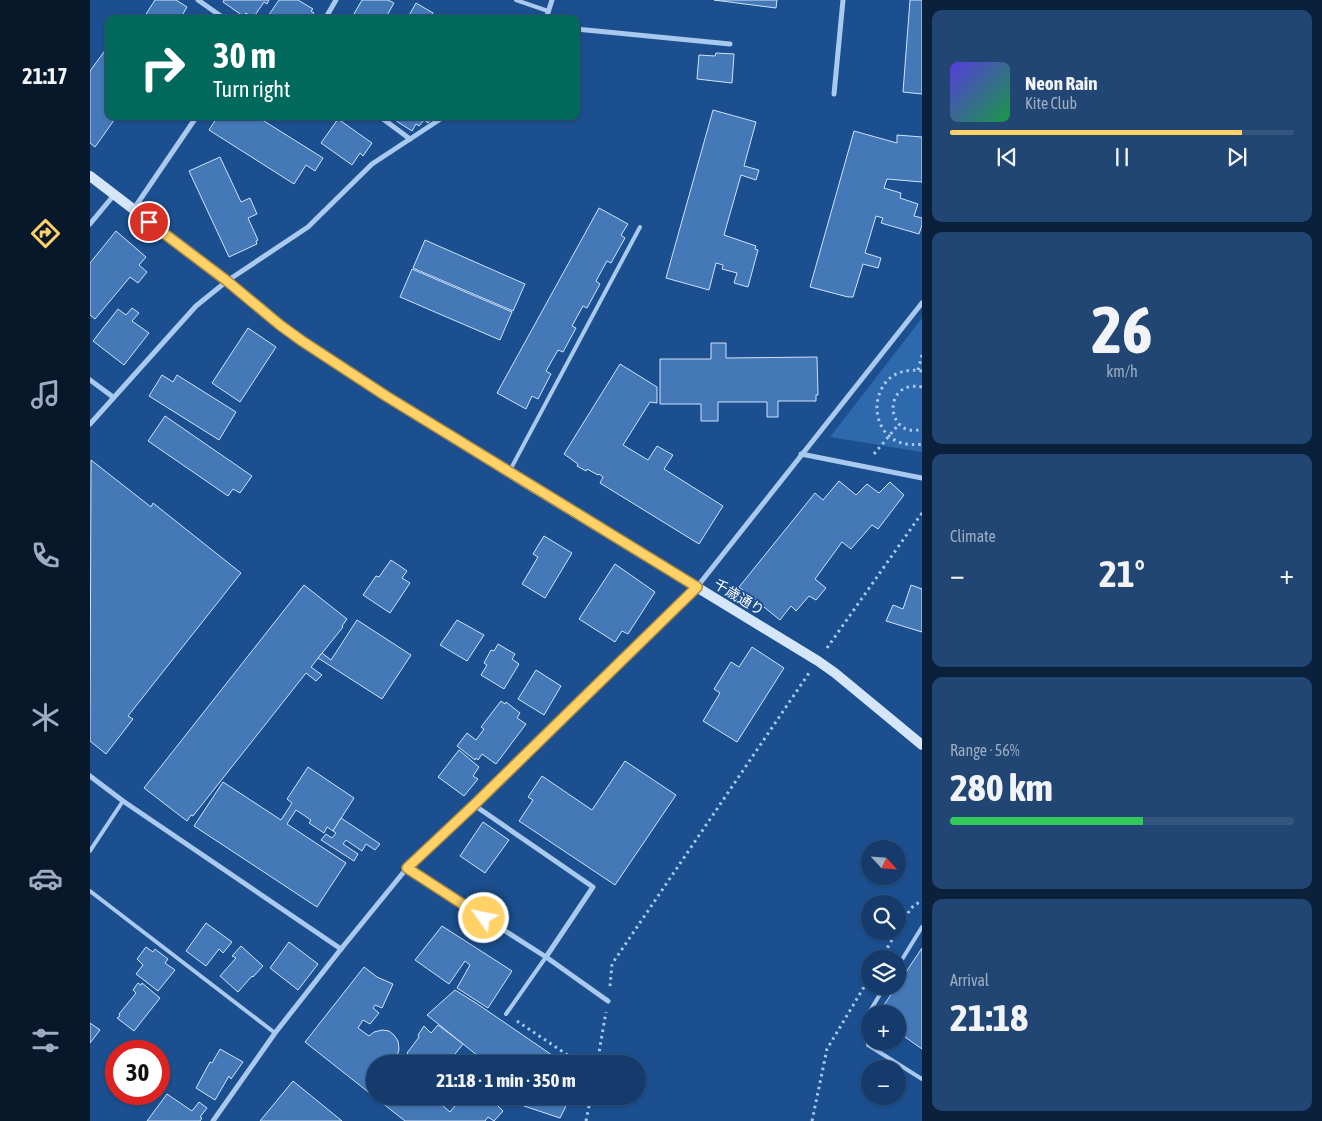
<!DOCTYPE html>
<html lang="en">
<head>
<meta charset="utf-8">
<style>
	body { margin:0; font-family:"Asap Condensed","Noto Sans JP",sans-serif; background:#214673; color:#f1f3f6; height:100vh; display:flex; flex-direction:column; font-size:19px; white-space:nowrap }
	* { box-sizing:border-box; margin:0 }
	p { font-size:16px; color:#9dadc1 }
	.icon { flex:none; width:28px; height:28px; fill:none; stroke:currentColor; stroke-width:2; stroke-linecap:round; stroke-linejoin:round }
	.map { position:relative; flex:1; overflow:hidden }
	.details { display:flex; flex-direction:column; gap:10px; padding:10px; background:#0b203b; width:400px }
	.details>* { flex:none }
	.hud { position:absolute; left:15px; top:15px; width:475px; height:105px; border-radius:10px; box-shadow:0 1px 4px #0004,0 0 0 1px #33557e; background:#00695c; color:#fff; overflow:hidden }
	.needle { width:32px; rotate:116deg }
	.buttons { position:absolute; left:771px; top:840px; display:grid; gap:10px }
	.buttons a { display:grid; place-items:center; width:45px; height:45px; border-radius:50%; background:#143b6b; box-shadow:0 1px 4px #0004,0 0 0 1px #33557e; font-size:25px }
	.speed { position:absolute; left:15px; top:1040px; display:flex; gap:10px; font-size:25px; font-weight:700; text-align:center }
	.speed>* { display:grid; place-content:center; width:65px; height:65px; border-radius:50%; background:#143b6b; box-shadow:0 1px 4px #0004,0 0 0 1px #33557e; line-height:1 }
	.speed .limit { border:8px solid #d22; background:#fff; color:#111 }
	.pin { position:absolute; display:grid; place-items:center; width:42px; height:42px; color:#fff; margin:-21px; border:2px solid #fff; border-radius:50%; box-shadow:0 1px 5px #0007 }
	.me { position:absolute; width:55px; margin:-28px; rotate:303deg; stroke-linejoin:round; filter:drop-shadow(0 0 4px #0008) }
	.turn { display:flex; align-items:center; gap:18px; height:105px; padding:0 25px; font-size:22px }
	.turn .icon { width:65px; height:65px; stroke-width:2.5 }
	.turn b { display:block; font-size:35px; line-height:42px }
	.big { font-size:38px; font-weight:700; line-height:1.1 }
	.details .card { flex:1; display:flex; flex-direction:column; justify-content:center; gap:8px; min-width:0; padding:0 18px; border-radius:10px; background:#214673 }
	.details .dial { align-items:center; gap:0 }
	.dial b { font-size:65px; line-height:1 }
	.song { display:flex; align-items:center; gap:15px }
	.cover { width:60px; height:60px; border-radius:8px; background:linear-gradient(135deg,hsl(250 70% 55%),hsl(140 70% 35%)) }
	.played { height:5px; border-radius:2px; background:linear-gradient(90deg,#ffd166 85%,#33557e 85%) }
	.keys { display:flex; justify-content:space-around; direction:ltr }
	.heat { display:flex; justify-content:space-between; align-items:center; font-size:28px; direction:ltr }
	.charge { height:8px; border-radius:4px; background:linear-gradient(90deg,#34c759 56%,#33557e 0) }
	.trip { position:absolute; left:276px; top:1055px; width:280px; height:50px; border-radius:25px; background:#143b6b; box-shadow:0 1px 4px #0004,0 0 0 1px #33557e; font-weight:700; line-height:50px; text-align:center }
	main { display:flex; flex:1; min-height:0 }
	.tabs { display:flex; flex-direction:column; width:90px; justify-content:space-around; align-items:center; background:#08182b; color:#9dadc1 }
	.tabs .icon { width:35px; height:35px }
	.tabs .selected { color:#ffd166 }
	.tabs b { font-size:22px; color:#f1f3f6 }
	.map>svg:first-child { display:block }
</style>
</head>
<body>
<main>
<nav class="tabs">
<b>21:17</b>
<svg class="icon selected" aria-label="directions" viewBox="0 0 24 24"><path d="M12 3l9 9-9 9-9-9zM9 14v-3h6M13 9l2 2-2 2"/></svg>
<svg class="icon" aria-label="music" viewBox="0 0 24 24"><path d="M9 18V5l10-2v13"/><circle cx="6" cy="18" r="3"/><circle cx="16" cy="16" r="3"/></svg>
<svg class="icon" aria-label="phone" viewBox="0 0 24 24"><path d="M5 4h4l2 5-3 2q2 4 5 5l2-3 5 2v4C11 20 4 13 5 4z"/></svg>
<svg class="icon" aria-label="climate" viewBox="0 0 24 24"><path d="M12 3v18M4 7l16 10M4 17L20 7"/></svg>
<svg class="icon" aria-label="car" viewBox="0 0 24 24"><path d="M5 17H2v-5l4-1 3-4h7l3 4 3 1v5h-3M9 17h6M6 11h13"/><circle cx="7" cy="17" r="2"/><circle cx="17" cy="17" r="2"/></svg>
<svg class="icon" aria-label="filters" viewBox="0 0 24 24"><path d="M4 7h16M4 17h16"/><circle cx="9" cy="7" r="2"/><circle cx="15" cy="17" r="2"/></svg>
</nav>
<div class="map">
<svg width="832" height="1121" viewBox="0 0 832 1121">
	<rect width="100%" height="100%" fill="#1b4f8f"/>
	<!-- green -->
	<path fill="#2e69ad" d="M832,318V452L740,437Z"/>
	<!-- building -->
	<g fill="#4478b7" stroke="#cfe3fa">
		<path d="M65,0H86L97,7L90,19H53Z"/>
		<path d="M134,0H179L177,4L174,2L163,18L156,13L153,16L133,2Z"/>
		<path d="M189,0H208L223,9L221,11L224,13L220,19H176Z"/>
		<path d="M272,0H298L304,3L295,19H261Z"/>
		<path d="M624,0H687L686,8Z"/>
		<path d="M820,0H832V94L813,92Z"/>
		<path d="M326,3L343,13L340,19H317Z"/>
		<path d="M19,45V116H27L5,147L0,143V71Z"/>
		<path d="M626,53L644,54L642,83L607,79L609,55L625,56Z"/>
		<path d="M623,110L666,122L654,166L669,170L666,180L651,175L634,235L666,246L665,249L668,250L658,287L644,283L647,273L632,269L633,265L626,263L619,290L576,278Z"/>
		<path d="M128,116H166L233,158L225,171L216,165L204,184L119,130Z"/>
		<path d="M342,116L338,123L334,120L329,126L326,124L322,131L300,117Z"/>
		<path d="M248,119L282,143L273,156L270,153L262,165L231,143Z"/>
		<path d="M764,131L807,143V135L832,137V182L797,179L794,188L811,193L810,198L828,204L824,216L832,218V225L829,234L791,223L793,218L786,216L775,253L791,258L788,268L773,264L763,297H758L720,287Z"/>
		<path d="M130,157L151,202L160,198L167,214L158,218L168,240L166,241L167,244L139,257L99,171Z"/>
		<path d="M509,208L538,224L531,235L535,238L521,263L517,261L506,281L510,284L497,308L493,306L482,326L486,328L473,352L468,350L456,371L461,374L448,399L442,396L436,409L407,393Z"/>
		<path d="M26,231L56,257L49,265L57,272L48,283L40,277L5,319L0,315V263Z"/>
		<path d="M335,240L435,284L423,311L323,268Z"/>
		<path d="M322,269L422,312L410,340L310,297Z"/>
		<path d="M42,308L49,313L42,321L59,333L34,365L3,341L28,309L36,315Z"/>
		<path d="M158,328L186,347L150,402L122,383Z"/>
		<path d="M621,343H636V358L727,357L728,395H726V401H688V417H677V402H628V421H611V404H570V359H621Z"/>
		<path d="M530,364L567,387V403L560,402L533,445L558,460L567,446L583,455L574,469L633,506L609,544L510,483L513,477L509,474L508,475L497,469L496,471L487,466L488,464L474,454Z"/>
		<path d="M72,375L83,382L87,375L146,412L129,440L59,396Z"/>
		<path d="M75,416L162,476L150,493L143,489L138,496L58,441Z"/>
		<path d="M1,460L61,507L63,503L151,573L38,716L43,719L16,754L0,741Z"/>
		<path d="M749,481L766,495L777,484L789,493L800,482L814,495L788,529L782,525L761,549L752,542L725,579L736,588L726,600L719,596L706,611L701,606L690,620L649,587L725,493L733,500Z"/>
		<path d="M454,536L482,553L455,598L432,584L448,557L443,554Z"/>
		<path d="M301,560L317,571L312,578L320,583L300,613L273,595L286,576L289,577Z"/>
		<path d="M525,564L565,592L538,634L532,631L525,642L489,619Z"/>
		<path d="M214,585L257,619L252,626L253,627L221,667L232,675L226,681L216,673L103,816L101,815L97,821L54,788Z"/>
		<path d="M821,585L832,589V632L796,621L803,605L813,609Z"/>
		<path d="M267,620L321,655L292,699L228,658L232,653L241,660Z"/>
		<path d="M367,620L394,635L377,661L350,645Z"/>
		<path d="M408,644L425,654L422,659L429,664L414,689L391,675L397,665L394,663L401,650L404,651Z"/>
		<path d="M662,647L694,668L647,742L613,721L630,693L624,689L641,662L649,667Z"/>
		<path d="M446,670L471,686L454,715L428,699Z"/>
		<path d="M411,701L415,704L416,702L430,713L427,718L436,724L406,764L392,754L388,760L386,758L385,760L367,746L377,733L386,740L394,729L391,727Z"/>
		<path d="M369,750L389,767L383,776L388,779L374,796L348,777Z"/>
		<path d="M535,761L586,795L525,885L429,821L443,800L438,797L452,776L502,810Z"/>
		<path d="M218,767L264,798L243,831L237,827L234,833L219,823L221,820L206,810L197,824L256,863L227,907L104,826L133,782L191,820L202,803L197,799Z"/>
		<path d="M251,818L290,844L285,850L276,844L272,851L256,840L253,844L268,854L264,861L231,840L236,834L242,838L246,833L243,831Z"/>
		<path d="M393,822L419,840L395,873L370,856Z"/>
		<path d="M116,923L142,942L133,953L129,949L116,966L96,951Z"/>
		<path d="M352,926L422,971L398,1008L367,988L380,965L375,961L359,984L325,960Z"/>
		<path d="M199,942L228,964L208,990L180,968Z"/>
		<path d="M151,946L173,966L163,977L162,976L148,992L130,976L146,958L142,956Z"/>
		<path d="M56,947L63,952L65,949L78,959L75,963L85,970L68,991L46,974L53,965L47,959Z"/>
		<path d="M832,948V1049L808,1032V1014H788Z"/>
		<path d="M274,967L287,977L303,984L292,1008L285,1005L283,1008L289,1013L280,1024L273,1020L268,1028L279,1036L284,1032L292,1030L299,1031L304,1035L308,1041L309,1049L307,1057L315,1064H285V1096H346L344,1098L360,1112L373,1096H420L413,1106L409,1103L407,1105L413,1111L404,1121L398,1117L395,1121H315L215,1042Z"/>
		<path d="M48,983L51,985L52,983L70,998L44,1031L27,1018L30,1016L29,1014L46,993L43,990Z"/>
		<path d="M365,990L386,1003L475,1064H398L337,1015Z"/>
		<path d="M0,1023L10,1030L0,1043Z"/>
		<path d="M348,1025L373,1044L357,1064H317L322,1058L317,1053L329,1037L328,1035L334,1026L341,1033Z"/>
		<path d="M130,1049L153,1062L141,1079L139,1076L125,1100L106,1088L120,1062L122,1063Z"/>
		<path d="M203,1081L252,1121H170Z"/>
		<path d="M77,1094L102,1111L109,1102L117,1108L110,1117L112,1118L110,1121H57Z"/>
		<path d="M430,1096H481L470,1118L425,1103Z"/>
	</g>
	<g fill="none" stroke-linecap="round" stroke-linejoin="round">
		<!-- path -->
		<g stroke="#a9c9ee" stroke-width="3" stroke-dasharray="2.5 4" stroke-linecap="butt">
			<path d="M828,370L832,355"/>
			<path d="M832,371C773,361 771,453 832,444"/>
			<path d="M832,387C791,379 796,440 832,429"/>
			<path d="M784,454L809,424"/>
			<path d="M737,648L832,513"/>
			<path d="M808,930L821,908L832,900"/>
			<path d="M791,959L807,931"/>
			<path d="M520,986L522,964L719,673"/>
			<path d="M427,1021L491,1064"/>
			<path d="M507,1064L516,1012"/>
			<path d="M496,1121L501,1096"/>
			<path d="M722,1121L737,1049L780,977"/>
		</g>
		<!-- lane -->
		<g stroke="#a9c9ee" stroke-width="4">
			<path d="M426,0L458,11"/>
			<path d="M419,472L550,227"/>
			<path d="M0,851L33,801"/>
			<path d="M0,891L185,1033"/>
			<path d="M808,966L832,927"/>
			<path d="M795,986L777,1016L778,1045L832,1079"/>
			<path d="M416,1014L456,957"/>
		</g>
		<!-- street -->
		<g stroke="#a9c9ee" stroke-width="5">
			<path d="M108,0L135,19"/>
			<path d="M235,19L246,0"/>
			<path d="M456,19L462,0"/>
			<path d="M486,29L640,44"/>
			<path d="M744,94L753,0"/>
			<path d="M289,116L320,139"/>
			<path d="M43,210L107,116"/>
			<path d="M0,224L24,195"/>
			<path d="M0,380L23,397"/>
			<path d="M0,424L106,306L137,281L218,227L282,164L355,116"/>
			<path d="M711,454L832,478"/>
			<path d="M0,776L33,801L251,949"/>
			<path d="M384,805L503,887L456,957"/>
			<path d="M317,868L456,957L518,1001"/>
			<path d="M123,1121L185,1033L251,949L317,868L384,805L607,587L832,303"/>
		</g>
		<!-- secondary -->
		<path stroke="#d6e6fa" stroke-width="10" d="M0,176L137,281L190,325L212,341L296,396L431,480L728,661L745,673L832,745"/>
	</g>
	<g fill="none" stroke-linecap="round" stroke-linejoin="round">
		<defs>
			<path id="route" d="M59,222L137,281L190,325L212,341L296,396L607,587L384,805L317,868L394,918"/>
		</defs>
		<!-- route casing -->
		<use href="#route" stroke="#a68842" stroke-width="12"/>
		<!-- route -->
		<use href="#route" stroke="#ffd166" stroke-width="9"/>
	</g>
	<g text-anchor="middle" dominant-baseline="central" stroke-width="4" stroke-linejoin="round" paint-order="stroke">
		<!-- street labels -->
		<g font-size="14" fill="#fff" stroke="#1b4f8f">
			<text transform="translate(649 597) rotate(31)">千歳通り</text>
		</g>
	</g>
</svg>
<div class="buttons">
<a><svg class="needle" viewBox="-14 -14 28 28"><path d="M0-13l5 13h-10z" fill="#e53935"/><path d="M0 13l5-13h-10z" fill="#9dadc1"/></svg></a>
<a><svg class="icon" aria-label="search" viewBox="0 0 24 24"><circle cx="10" cy="10" r="6"/><path d="M15 15l6 6"/></svg></a>
<a><svg class="icon" aria-label="layers" viewBox="0 0 24 24"><path d="M12 4l9 5-9 5-9-5zM3 14l9 5 9-5"/></svg></a>
<a>+</a>
<a>−</a>
</div>
<div class="speed"><div class="limit">30</div></div>
<div class="pin" style="left:59px;top:222px;background:#d93025"><svg class="icon" aria-label="arrive" viewBox="0 0 24 24"><path d="M6 21V4h12l-3 4 3 4H6"/></svg></div>
<svg class="me" style="left:394px;top:918px" viewBox="-20 -20 40 40"><circle r="17" fill="#ffd166" stroke="#fff" stroke-width="3"/><path d="M0-11L8 9 0 5-8 9z" fill="#fff"/></svg>
<div class="trip">21:18 · 1 min · 350 m</div>
<div class="hud">
<div class="turn"><svg class="icon" aria-label="right" viewBox="0 0 24 24"><path d="M7 20v-9h11M14 6l5 5-5 5"/></svg><div><b>30 m</b>Turn right</div></div>
</div>
</div>
<section class="details">
<div class="card">
<div class="song"><i class="cover"></i><div><b>Neon Rain</b><p>Kite Club</p></div></div>
<div class="played"></div>
<div class="keys"><svg class="icon" aria-label="previous" viewBox="0 0 24 24"><path d="M18 5L8 12l10 7zM5 5v14"/></svg><svg class="icon" aria-label="pause" viewBox="0 0 24 24"><path d="M8 5v14M16 5v14"/></svg><svg class="icon" aria-label="next" viewBox="0 0 24 24"><path d="M6 5l10 7-10 7zM19 5v14"/></svg></div>
</div>
<div class="card dial"><b>26</b><p>km/h</p></div>
<div class="card"><p>Climate</p>
<div class="heat"><a>−</a><b class="big">21°</b><a>+</a></div>
</div>
<div class="card"><p>Range · 56%</p><b class="big">280 km</b><div class="charge"></div></div>
<div class="card"><p>Arrival</p><b class="big">21:18</b></div>
</section>
</main>
</body>
</html>
